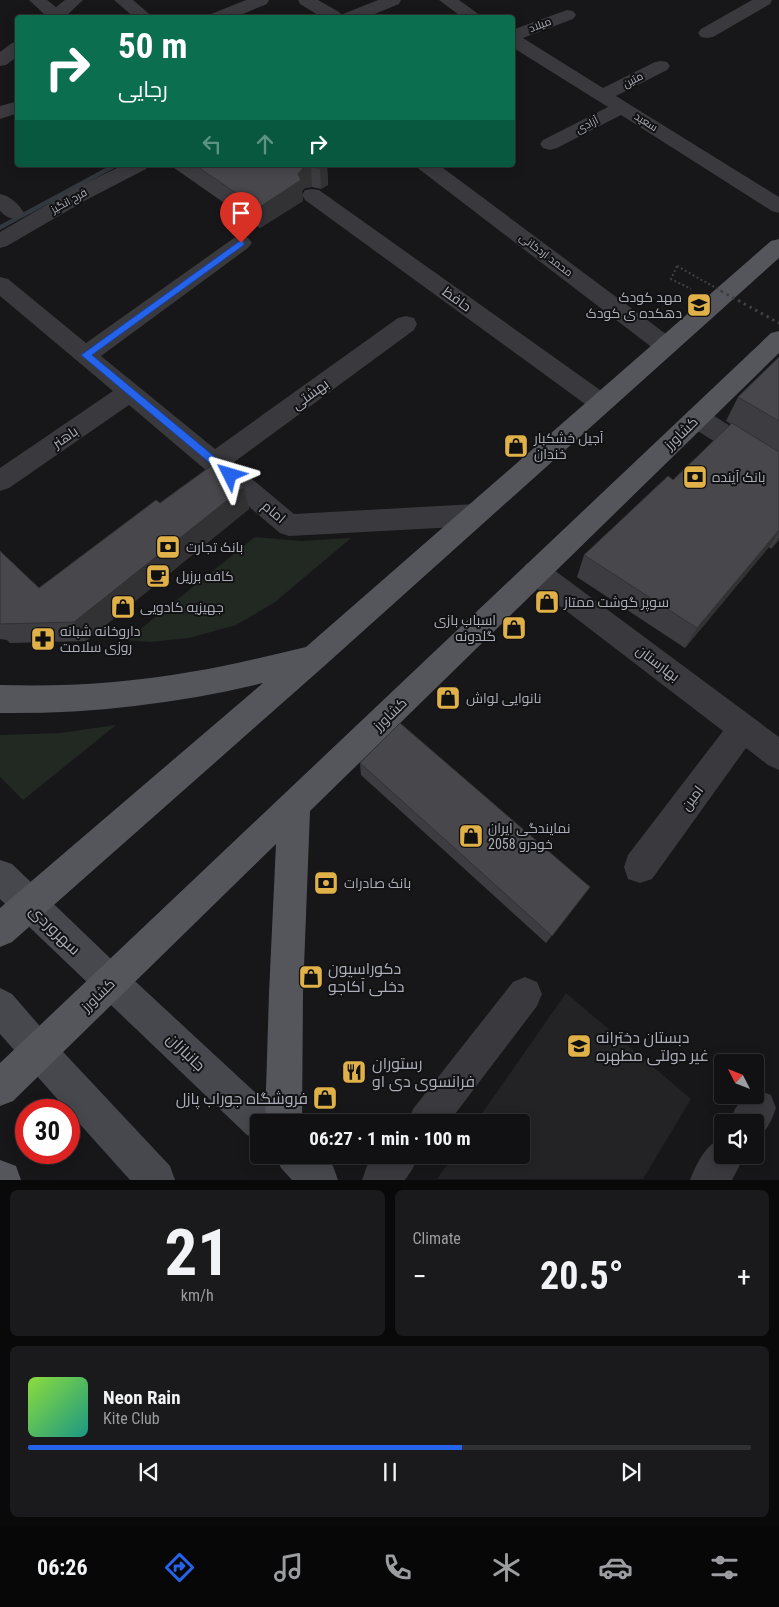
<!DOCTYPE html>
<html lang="en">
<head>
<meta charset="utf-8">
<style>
	body { margin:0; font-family:"Roboto Condensed",Cairo,sans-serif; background:#1a1a1c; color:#f1f3f6; height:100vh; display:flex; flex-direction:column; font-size:19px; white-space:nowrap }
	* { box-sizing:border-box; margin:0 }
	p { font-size:16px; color:#9c9da0 }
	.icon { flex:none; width:28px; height:28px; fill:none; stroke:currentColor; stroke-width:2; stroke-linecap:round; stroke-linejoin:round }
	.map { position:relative; height:1180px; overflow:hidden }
	.details { display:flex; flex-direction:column; gap:10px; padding:10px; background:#09090a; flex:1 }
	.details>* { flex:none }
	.banner { position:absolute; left:15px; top:15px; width:500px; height:152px; border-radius:5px; box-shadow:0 2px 12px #0003,0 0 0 1px #303133; background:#0b6e4f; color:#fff; overflow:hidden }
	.needle { width:32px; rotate:312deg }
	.controls { position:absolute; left:714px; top:1054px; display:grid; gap:10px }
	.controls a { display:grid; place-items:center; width:50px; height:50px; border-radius:5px; background:#111113; box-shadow:0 2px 12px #0003,0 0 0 1px #303133; font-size:25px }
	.speed { position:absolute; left:15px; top:1099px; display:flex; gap:10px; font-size:25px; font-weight:700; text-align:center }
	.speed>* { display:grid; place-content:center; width:65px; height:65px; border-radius:50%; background:#111113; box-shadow:0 2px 12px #0003,0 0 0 1px #303133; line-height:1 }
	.speed .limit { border:8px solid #d22; background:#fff; color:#111 }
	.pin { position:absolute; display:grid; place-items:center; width:42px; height:42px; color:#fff; margin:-51px -21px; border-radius:50% 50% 50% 0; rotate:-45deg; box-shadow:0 0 5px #0007 }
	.pin .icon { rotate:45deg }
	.me { position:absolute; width:55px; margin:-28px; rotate:310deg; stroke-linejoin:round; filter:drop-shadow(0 0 4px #0008) }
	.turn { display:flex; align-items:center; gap:18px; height:105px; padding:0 20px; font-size:22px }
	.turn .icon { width:65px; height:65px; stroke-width:2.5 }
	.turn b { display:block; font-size:35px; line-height:42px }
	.lanes { display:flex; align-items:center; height:48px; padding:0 20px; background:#0003; justify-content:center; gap:25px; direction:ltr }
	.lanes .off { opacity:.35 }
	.big { font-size:38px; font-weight:700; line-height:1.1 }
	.details .card { flex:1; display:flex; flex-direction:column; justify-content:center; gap:8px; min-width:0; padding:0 18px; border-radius:8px; background:#1a1a1c }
	.details .dial { align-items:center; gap:0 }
	.dial b { font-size:65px; line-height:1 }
	.song { display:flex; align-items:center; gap:15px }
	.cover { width:60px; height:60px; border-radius:8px; background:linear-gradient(135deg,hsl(90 70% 55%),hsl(170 70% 35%)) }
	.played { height:5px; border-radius:2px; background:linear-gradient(90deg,#2563eb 60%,#303133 60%) }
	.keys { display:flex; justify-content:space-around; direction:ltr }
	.heat { display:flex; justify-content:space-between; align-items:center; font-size:28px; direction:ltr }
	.details .tiles { flex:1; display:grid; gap:10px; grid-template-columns:1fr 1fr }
	.card:last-child { grid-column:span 2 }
	.trip { position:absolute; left:250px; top:1114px; width:280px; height:50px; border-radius:5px; background:#111113; box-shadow:0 2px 12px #0003,0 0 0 1px #303133; font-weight:700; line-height:50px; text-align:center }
	.menu { display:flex; height:80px; justify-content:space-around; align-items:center; background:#070708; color:#9c9da0 }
	.menu .icon { width:35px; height:35px }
	.menu .current { color:#2563eb }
	.menu b { font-size:22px; color:#f1f3f6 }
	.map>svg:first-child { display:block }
</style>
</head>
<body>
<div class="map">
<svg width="779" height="1180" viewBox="0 0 779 1180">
	<rect width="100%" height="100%" fill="#171719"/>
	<!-- built -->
	<path fill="#232326" d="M566,993L691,1099L643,1179H437L454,1155H521V1122H476Z"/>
	<!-- green -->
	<g fill="#222923">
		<path d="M255,537L301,541L351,538L275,602L236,625L189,638L150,642L127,640Z"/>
		<path d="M116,725L23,800L0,777V735L60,733Z"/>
	</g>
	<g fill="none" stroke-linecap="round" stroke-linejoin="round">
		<!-- stream -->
		<path fill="#31383e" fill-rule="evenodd" d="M111,165H120L0,230V225Z"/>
		<!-- path -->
		<path stroke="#3f4045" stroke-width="2" stroke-dasharray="2 2.5" stroke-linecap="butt" d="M677,266L671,279L691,289"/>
		<!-- minor -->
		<g fill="#39393e" fill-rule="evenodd">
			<path d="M29,0H47L56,7L65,0H83L64,18H45L46,16Z"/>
			<path d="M114,0H133L154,18H135Z"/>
			<path d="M246,0H269L267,4L233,18H209L211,14Z"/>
			<path d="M298,0H318L339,12L342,16L323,18L300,4Z"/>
			<path d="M378,0H401L399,4L365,18H341L343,14Z"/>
			<path d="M439,0H459L484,18H463Z"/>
			<path d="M752,0H772L770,4L713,37L707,38L701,37L698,33L701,29Z"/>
			<path d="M567,10L573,11L576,15L573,19L523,38L603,88L655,62L661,61L667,62L670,66L667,70L616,96L779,197V213L772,211L621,115L557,148L550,150L543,148L540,144L543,140L608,107L512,47V30Z"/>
			<path d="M18,42V56L6,65L0,66V52L12,43Z"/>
			<path d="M18,101V113L0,119V106Z"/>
			<path d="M123,165H149L146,169L86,200L7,246L0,248V232L72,190Z"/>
			<path d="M416,165H439L674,340L678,346L674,352L666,354L658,352L419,169Z"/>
			<path d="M312,189L319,190L610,397L613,403L610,409L601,412L592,409L305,200L302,195L305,190Z"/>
			<path d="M0,194C10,196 19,204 24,213L21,218C12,220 7,218 0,211Z"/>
			<path d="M241,236L248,238L252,243L248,248L101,356L215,449L398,318L406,316L414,318L417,324L414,330L233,463L294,514L475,504L484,507L488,515L484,523L475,526L289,536L280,533L129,405L9,488L0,491V468L113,391L0,296V277L8,279L86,343L234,238Z"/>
			<path d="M697,409L706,411L779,456V479L770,476L688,425L685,418L688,411Z"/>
			<path d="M536,560L546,564L779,737V770L768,765L746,748L652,879L640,883L628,879L624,867L628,855L723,731L526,580L522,572L526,564Z"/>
			<path d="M525,977L537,982L542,994L537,1006L449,1122H408L413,1109L513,982Z"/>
			<path d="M758,1090L771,1095L776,1108C772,1119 767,1133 755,1138V1122H729L735,1109L745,1095H755V1091Z"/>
			<path d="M722,1138V1155H745L732,1180H690C697,1163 706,1144 722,1138Z"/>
			<path d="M376,1155H419L413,1168L405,1180H362L367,1166Z"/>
		</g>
		<!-- secondary -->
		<g fill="#47484d" fill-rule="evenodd">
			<path d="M0,860L12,864L109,957L273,1109L278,1122H259V1140L247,1135L0,899Z"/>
			<path d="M0,988L12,994L51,1039L170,1166L175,1180H130L69,1112V1110H67L0,1034Z"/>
			<path d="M275,1155H321L333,1166L338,1180H292L281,1168Z"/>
		</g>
		<!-- primary -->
		<g fill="#55565c" fill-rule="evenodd">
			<path d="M779,239V258L322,668L12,942L0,947V908L263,683C176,704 89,714 0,713V685C64,687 127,683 190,672C229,666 267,656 306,647L771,241Z"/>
			<path d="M779,331V353L310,811L303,993L302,1122H265L269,993L276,844L13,1101L0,1106V1063L771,333Z"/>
			<path d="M0,1160L16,1166L21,1180H0Z"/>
		</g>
		<!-- path-bridge-far1 -->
		<path stroke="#3f4045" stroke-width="2" stroke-dasharray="2 2.5" stroke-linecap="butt" d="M677,266L723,292"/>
		<!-- path-bridge -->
		<path stroke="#3f4045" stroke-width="3" stroke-dasharray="2.5 4" stroke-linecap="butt" d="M721,291L779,323"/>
	</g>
	<!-- wall -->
	<g fill="#3d3d41">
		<path d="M170,165H327L328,185L321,189L312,187L305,188L302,191L303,201L260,228Z"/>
		<path d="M779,357V540L771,549L769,547L685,648L577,577L584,555L673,480L731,424L726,421L738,397Z"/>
		<path d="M244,487L249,509L86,641L10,643L7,640L0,639V551L39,588L160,503Z"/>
		<path d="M360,763L590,887L546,943L361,775Z"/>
	</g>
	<!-- shaded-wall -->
	<g fill="#323235">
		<path d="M326,165H327L328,185L321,189L320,169Z"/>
		<path d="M311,167L312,187L305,188L302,191L303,201L260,228L258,208L298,174L303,168Z"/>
		<path d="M244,487L249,509L86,641L74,622Z"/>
		<path d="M779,530V532L769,547L685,648L697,628Z"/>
		<path d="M779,537V540L771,549Z"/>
	</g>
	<!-- building -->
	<g fill="#47474c" stroke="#323235">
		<path d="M195,165H326L320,169L311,167L303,168L298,174L301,180L258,208Z"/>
		<path d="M779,357V421L738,397Z"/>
		<path d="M732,423L779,452V530L697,628L584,555L668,476L673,480Z"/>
		<path d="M215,463L244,487L74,622L0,624V551L39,588L156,500L160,503Z"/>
		<path d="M400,723L590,887L552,936L360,763Z"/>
	</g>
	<!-- route -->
	<path fill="#2563eb" stroke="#184099" d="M241,240L244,241V245L92,355L233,472L235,475L230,480L81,355Z"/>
	<!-- icons -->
	<defs>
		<symbol id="school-square" viewBox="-11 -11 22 22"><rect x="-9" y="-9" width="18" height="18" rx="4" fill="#e0b149" stroke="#121214"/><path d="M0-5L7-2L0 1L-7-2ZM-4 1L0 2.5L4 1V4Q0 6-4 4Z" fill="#111"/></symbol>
		<symbol id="shop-square" viewBox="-11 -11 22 22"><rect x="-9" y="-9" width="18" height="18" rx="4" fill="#e0b149" stroke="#121214"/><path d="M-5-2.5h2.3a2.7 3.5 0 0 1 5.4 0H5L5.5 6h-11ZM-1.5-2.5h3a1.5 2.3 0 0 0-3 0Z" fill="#111"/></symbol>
		<symbol id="bank-square" viewBox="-11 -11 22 22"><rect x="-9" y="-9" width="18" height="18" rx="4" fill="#e0b149" stroke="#121214"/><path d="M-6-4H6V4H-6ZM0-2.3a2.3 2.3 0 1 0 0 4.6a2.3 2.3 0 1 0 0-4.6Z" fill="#111"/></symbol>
		<symbol id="cafe-square" viewBox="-11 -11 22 22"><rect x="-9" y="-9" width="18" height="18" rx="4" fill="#e0b149" stroke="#121214"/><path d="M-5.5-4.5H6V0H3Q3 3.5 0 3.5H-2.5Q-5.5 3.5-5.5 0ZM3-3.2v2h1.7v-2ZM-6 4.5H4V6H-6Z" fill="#111"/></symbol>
		<symbol id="pharmacy-square" viewBox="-11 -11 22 22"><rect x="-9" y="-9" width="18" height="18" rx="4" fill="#e0b149" stroke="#121214"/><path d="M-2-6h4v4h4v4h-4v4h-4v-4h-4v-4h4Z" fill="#111"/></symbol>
		<symbol id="restaurant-square" viewBox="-11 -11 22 22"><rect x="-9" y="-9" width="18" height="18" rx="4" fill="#e0b149" stroke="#121214"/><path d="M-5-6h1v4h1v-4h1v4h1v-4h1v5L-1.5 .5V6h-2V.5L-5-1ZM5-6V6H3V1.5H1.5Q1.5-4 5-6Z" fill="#111"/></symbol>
	</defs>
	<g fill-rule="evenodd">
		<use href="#school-square" x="685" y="291" width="28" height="28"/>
		<use href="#shop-square" x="502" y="432" width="28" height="28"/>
		<use href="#bank-square" x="681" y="463" width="28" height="28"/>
		<use href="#bank-square" x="154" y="533" width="28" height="28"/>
		<use href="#cafe-square" x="144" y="562" width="28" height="28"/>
		<use href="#shop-square" x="533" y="588" width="28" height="28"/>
		<use href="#shop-square" x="109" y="593" width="28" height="28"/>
		<use href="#shop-square" x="500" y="614" width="28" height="28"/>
		<use href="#pharmacy-square" x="29" y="625" width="28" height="28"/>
		<use href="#shop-square" x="434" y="684" width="28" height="28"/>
		<use href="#shop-square" x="457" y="822" width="28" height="28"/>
		<use href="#bank-square" x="312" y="869" width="28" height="28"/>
		<use href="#shop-square" x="297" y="963" width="28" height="28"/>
		<use href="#school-square" x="565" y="1032" width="28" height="28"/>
		<use href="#restaurant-square" x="340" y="1058" width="28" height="28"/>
		<use href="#shop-square" x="311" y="1084" width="28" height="28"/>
	</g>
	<g text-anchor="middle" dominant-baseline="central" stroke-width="4" stroke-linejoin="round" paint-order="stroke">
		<!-- far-street labels -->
		<g font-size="11" fill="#abaeb8" stroke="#121214">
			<text transform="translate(540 25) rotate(-21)">میلاد</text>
			<text transform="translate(633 80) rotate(-27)">متین</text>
			<text transform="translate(646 122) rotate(32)">سعید</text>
			<text transform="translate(587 125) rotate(-27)">آزادی</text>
			<text transform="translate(69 201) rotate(-29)">فرح انگیز</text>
			<text transform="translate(546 255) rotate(37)">محمد اردکانی</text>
		</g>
		<!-- poi labels -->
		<g font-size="14" fill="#abaeb8" stroke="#121214" text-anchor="start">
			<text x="682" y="297" text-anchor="end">مهد کودک<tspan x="682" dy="16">دهکده ی کودک</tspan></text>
			<text x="534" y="438">آجیل خشکبار<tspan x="534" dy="16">خندان</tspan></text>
			<text x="712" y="477">بانک آینده</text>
			<text x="186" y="547">بانک تجارت</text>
			<text x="176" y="576">کافه برزیل</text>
			<text x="564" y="602">سوپر گوشت ممتاز</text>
			<text x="140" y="607">جهیزیه کادویی</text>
			<text x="496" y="620" text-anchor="end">اسباب بازی<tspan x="496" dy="16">گلدونه</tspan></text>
			<text x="60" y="631">داروخانه شبانه<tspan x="60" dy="16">روزی سلامت</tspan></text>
			<text x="466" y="698">نانوایی لواش</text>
			<text x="488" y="828">نمایندگی ایران<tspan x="488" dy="16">خودرو 2058</tspan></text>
			<text x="344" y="883">بانک صادرات</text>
		</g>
		<!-- street labels -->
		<g font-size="14" fill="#abaeb8" stroke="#121214">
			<text transform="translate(457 299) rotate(36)">حافظ</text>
			<text transform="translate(310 394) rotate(-36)">بهشتی</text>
			<text transform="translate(681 433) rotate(-44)">کشاورز</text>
			<text transform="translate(65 437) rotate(-34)">باهنر</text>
			<text transform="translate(274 512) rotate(40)">امام</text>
			<text transform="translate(658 663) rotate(37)">بهارستان</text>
			<text transform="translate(390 714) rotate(-44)">کشاورز</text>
			<text transform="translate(692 798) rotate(-53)">امین</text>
			<text transform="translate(98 995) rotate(-44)">کشاورز</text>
		</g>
		<!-- near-street labels -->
		<g font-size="16" fill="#abaeb8" stroke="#121214">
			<text transform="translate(55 930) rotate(44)">سهروردی</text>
			<text transform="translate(186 1052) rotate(44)">جانبازان</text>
		</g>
		<!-- near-poi labels -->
		<g font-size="16" fill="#abaeb8" stroke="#121214" text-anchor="start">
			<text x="328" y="968">دکوراسیون<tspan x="328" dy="18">دخلی آکاجو</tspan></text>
			<text x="596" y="1037">دبستان دخترانه<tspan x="596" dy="18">غیر دولتی مطهره</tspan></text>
			<text x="372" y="1063">رستوران<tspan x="372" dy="18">فرانسوی دی او</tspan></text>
			<text x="308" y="1098" text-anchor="end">فروشگاه جوراب پازل</text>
		</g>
	</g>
</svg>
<div class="controls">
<a><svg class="needle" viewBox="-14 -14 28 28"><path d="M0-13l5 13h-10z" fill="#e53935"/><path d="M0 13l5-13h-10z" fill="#9c9da0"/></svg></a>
<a><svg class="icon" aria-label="sound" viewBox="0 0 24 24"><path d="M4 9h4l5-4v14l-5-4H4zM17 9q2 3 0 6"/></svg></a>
</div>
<div class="speed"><div class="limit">30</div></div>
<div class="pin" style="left:241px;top:243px;background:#d93025"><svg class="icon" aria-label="arrive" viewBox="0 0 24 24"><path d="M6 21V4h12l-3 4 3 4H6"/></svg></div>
<svg class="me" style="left:230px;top:475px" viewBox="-20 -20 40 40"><path d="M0-17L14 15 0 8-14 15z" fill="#2563eb" stroke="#fff" stroke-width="4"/></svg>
<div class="trip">06:27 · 1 min · 100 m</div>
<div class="banner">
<div class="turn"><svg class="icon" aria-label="right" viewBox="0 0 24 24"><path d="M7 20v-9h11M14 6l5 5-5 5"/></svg><div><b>50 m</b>رجایی</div></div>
<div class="lanes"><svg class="icon off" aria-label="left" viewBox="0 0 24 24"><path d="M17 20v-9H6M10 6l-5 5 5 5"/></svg><svg class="icon off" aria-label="ahead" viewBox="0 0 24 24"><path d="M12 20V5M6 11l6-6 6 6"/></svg><svg class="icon" aria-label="right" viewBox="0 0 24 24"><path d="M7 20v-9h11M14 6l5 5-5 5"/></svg></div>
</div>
</div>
<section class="details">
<div class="tiles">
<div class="card dial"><b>21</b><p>km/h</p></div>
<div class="card"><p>Climate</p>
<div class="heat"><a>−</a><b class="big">20.5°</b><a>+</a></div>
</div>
<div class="card">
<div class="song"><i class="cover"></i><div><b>Neon Rain</b><p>Kite Club</p></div></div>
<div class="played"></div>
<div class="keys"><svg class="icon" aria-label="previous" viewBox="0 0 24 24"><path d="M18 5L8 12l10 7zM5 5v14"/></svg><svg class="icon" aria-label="pause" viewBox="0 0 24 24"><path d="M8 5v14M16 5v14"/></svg><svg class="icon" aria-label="next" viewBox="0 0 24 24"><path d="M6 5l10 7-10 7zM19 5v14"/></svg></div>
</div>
</div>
</section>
<nav class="menu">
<b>06:26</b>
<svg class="icon current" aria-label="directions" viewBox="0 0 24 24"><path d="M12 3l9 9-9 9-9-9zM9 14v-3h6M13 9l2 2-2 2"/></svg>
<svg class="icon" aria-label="music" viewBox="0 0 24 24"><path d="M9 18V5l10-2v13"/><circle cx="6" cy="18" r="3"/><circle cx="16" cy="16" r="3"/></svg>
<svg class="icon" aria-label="phone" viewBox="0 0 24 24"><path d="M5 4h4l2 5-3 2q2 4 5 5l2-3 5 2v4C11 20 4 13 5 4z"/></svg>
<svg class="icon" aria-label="climate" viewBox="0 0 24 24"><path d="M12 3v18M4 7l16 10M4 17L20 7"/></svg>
<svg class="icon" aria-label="car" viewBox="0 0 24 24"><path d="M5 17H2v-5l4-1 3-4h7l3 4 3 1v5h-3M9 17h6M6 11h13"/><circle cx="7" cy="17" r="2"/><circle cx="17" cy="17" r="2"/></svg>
<svg class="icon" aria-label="filters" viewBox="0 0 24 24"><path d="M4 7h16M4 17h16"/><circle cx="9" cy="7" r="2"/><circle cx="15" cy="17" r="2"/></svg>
</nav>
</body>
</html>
